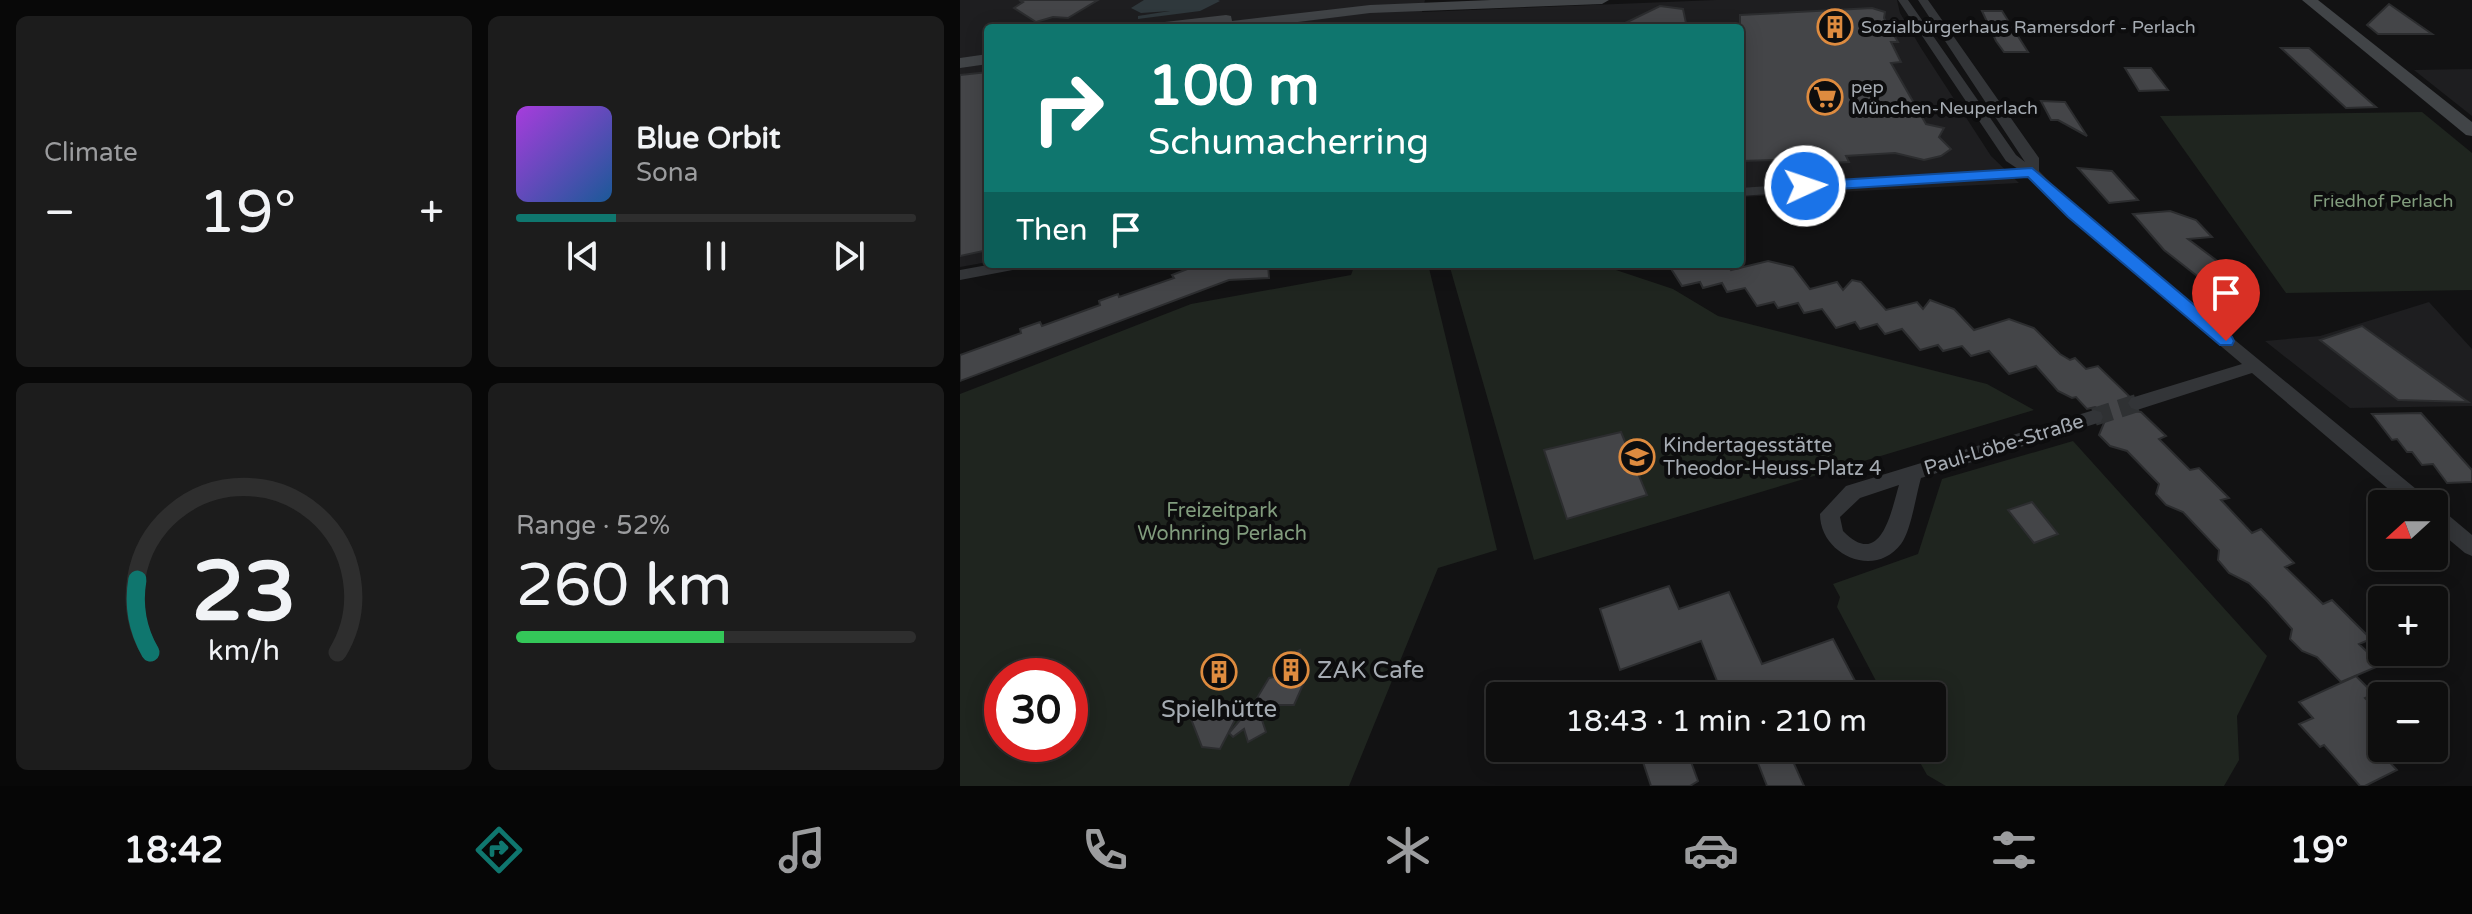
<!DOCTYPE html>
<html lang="en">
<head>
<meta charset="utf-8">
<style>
	body { margin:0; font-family:"Varela Round",sans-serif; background:#1c1c1c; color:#f1f3f6; height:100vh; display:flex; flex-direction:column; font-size:30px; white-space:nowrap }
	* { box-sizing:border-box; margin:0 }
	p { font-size:26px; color:#9b9c9e }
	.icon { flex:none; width:44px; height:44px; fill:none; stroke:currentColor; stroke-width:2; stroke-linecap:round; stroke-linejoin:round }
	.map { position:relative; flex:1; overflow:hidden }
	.drawer { display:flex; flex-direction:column; gap:16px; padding:16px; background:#080808; width:960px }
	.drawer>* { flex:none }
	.hud { position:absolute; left:24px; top:24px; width:760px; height:244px; border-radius:8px; box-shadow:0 4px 20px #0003,0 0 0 2px #2e2e2e; background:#0f766e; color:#fff; overflow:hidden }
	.needle { width:52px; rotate:249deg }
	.tools { position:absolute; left:1408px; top:490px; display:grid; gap:16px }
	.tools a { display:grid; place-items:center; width:80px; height:80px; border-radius:8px; background:#0e0e0e; box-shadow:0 4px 20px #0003,0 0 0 2px #2e2e2e; font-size:40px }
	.speed { position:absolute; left:24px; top:658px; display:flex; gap:16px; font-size:40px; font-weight:700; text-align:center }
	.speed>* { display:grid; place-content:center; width:104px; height:104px; border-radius:50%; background:#0e0e0e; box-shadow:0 4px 20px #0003,0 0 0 2px #2e2e2e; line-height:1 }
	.speed .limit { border:12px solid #d22; background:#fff; color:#111 }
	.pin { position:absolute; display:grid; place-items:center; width:68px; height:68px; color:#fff; margin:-82px -34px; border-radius:50% 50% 50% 0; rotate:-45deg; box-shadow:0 0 8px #0007 }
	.pin .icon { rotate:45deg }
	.me { position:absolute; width:88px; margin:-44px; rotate:87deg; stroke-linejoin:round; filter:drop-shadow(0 0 6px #0008) }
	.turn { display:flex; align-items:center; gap:28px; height:168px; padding:0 32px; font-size:36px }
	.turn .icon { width:104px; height:104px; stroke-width:2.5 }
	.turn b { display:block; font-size:56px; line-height:68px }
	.then { display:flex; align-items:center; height:76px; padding:0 32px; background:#0003; gap:16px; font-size:30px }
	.big { font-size:60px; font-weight:600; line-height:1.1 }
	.drawer .widget { flex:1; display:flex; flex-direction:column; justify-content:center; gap:12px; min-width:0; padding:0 28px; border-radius:12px; background:#1c1c1c }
	.drawer .dial { align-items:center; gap:0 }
	.dial svg { height:208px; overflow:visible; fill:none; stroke:#2e2e2e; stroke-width:7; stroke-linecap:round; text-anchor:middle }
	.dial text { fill:#f1f3f6; stroke:none }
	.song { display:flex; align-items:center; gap:24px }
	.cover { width:96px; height:96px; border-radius:12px; background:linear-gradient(135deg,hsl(280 70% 55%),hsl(210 70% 35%)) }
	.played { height:8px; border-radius:4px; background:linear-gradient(90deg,#0f766e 25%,#2e2e2e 25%) }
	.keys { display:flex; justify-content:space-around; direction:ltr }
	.heat { display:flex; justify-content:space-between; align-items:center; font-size:44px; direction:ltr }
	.charge { height:12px; border-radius:6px; background:linear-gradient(90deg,#34c759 52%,#2e2e2e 0) }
	.drawer .tiles { flex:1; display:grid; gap:16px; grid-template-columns:repeat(2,1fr) }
	.trip { position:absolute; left:526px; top:682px; width:460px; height:80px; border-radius:8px; background:#0e0e0e; box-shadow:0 4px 20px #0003,0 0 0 2px #2e2e2e; font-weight:600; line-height:80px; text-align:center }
	.menu { display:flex; height:128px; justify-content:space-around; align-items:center; background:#060606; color:#9b9c9e }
	.menu .icon { width:56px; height:56px }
	.menu .selected { color:#0f766e }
	.menu b { font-size:36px; color:#f1f3f6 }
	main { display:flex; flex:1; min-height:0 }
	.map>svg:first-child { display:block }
</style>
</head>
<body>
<main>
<section class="drawer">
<div class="tiles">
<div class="widget"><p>Climate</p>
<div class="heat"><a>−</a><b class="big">19°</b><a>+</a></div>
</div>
<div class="widget">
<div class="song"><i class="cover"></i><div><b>Blue Orbit</b><p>Sona</p></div></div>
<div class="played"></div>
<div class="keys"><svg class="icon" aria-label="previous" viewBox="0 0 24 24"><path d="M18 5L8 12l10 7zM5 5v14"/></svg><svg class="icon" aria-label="pause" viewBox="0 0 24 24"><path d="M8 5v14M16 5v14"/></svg><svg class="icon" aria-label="next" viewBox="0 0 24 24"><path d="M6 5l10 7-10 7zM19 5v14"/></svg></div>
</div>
<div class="widget dial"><svg viewBox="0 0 100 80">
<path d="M14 69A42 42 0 1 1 86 69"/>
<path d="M14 69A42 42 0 0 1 9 41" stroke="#0f766e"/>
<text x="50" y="56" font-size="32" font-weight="700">23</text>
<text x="50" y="72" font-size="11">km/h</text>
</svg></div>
<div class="widget"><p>Range · 52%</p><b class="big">260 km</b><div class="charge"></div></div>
</div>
</section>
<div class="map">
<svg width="1512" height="786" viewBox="0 0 1512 786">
	<rect width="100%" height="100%" fill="#121213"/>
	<!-- built -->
	<g fill="#1e1e20">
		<path d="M0,0H465L462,12L756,0H937L940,13L961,48L1031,156L1059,183L780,197V28H28V262L0,267Z"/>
		<path d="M1512,69V116L1454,70Z"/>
		<path d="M1469,302L1512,349V406L1390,408L1305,341L1360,336Z"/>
	</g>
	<!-- green -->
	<g fill="#1f251f" fill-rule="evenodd">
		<path d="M1462,112L1512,153V290L1326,293L1200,116Z"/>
		<path d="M395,264H468L537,550L478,568L389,786H0V394L231,304L391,275ZM42,676H110V744H42Z"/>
		<path d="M489,264H638L713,289L758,316L1027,384L1074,410L574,560Z"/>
		<path d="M1113,441L1307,656L1277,716L1279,760L1264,786H986L967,775L952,748H972V696H924L877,607L880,597L873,584L958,554L982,479Z"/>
	</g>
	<!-- water -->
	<path fill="#2f383c" d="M184,0H258L260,1L240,11L178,19V16L210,11L181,13L171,8Z"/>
	<!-- building -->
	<g fill="#444548" stroke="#2c2d2f" stroke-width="2">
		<path d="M59,0H138L108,18L93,17L76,22L54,8L63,2Z"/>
		<path d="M1429,4L1472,34H1418L1407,25Z"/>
		<path d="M700,6L723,9L727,28H655Z"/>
		<path d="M912,8L925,12L924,18L938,42H931L941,62L931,63L966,124L984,128L979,137L991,149L981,156L964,160L935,153L886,156L889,162L836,165L816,166L814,160L780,161V15Z"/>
		<path d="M1022,11H1042L1068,52H1044L1036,41Z"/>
		<path d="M1321,48H1349L1416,107L1386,108Z"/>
		<path d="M1165,68H1191L1208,90L1179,91Z"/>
		<path d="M28,72V250L0,256V75Z"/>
		<path d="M1081,101L1105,102L1127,136L1098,120H1091Z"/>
		<path d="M1118,168L1152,171L1178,200L1149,203Z"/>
		<path d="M1210,211L1236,220L1252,237L1228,239L1280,278L1260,284L1255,281L1246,283L1204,250L1173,214Z"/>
		<path d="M808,261L833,267L850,289L877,282L883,290L892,280L901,282L926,310L957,302L963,309L970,300L994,309L1014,330L1049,319L1074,328L1100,354L1110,360L1115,358L1126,369L1138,366L1169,396L1165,401L1168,410L1181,412L1206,436L1199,439L1230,470L1239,468L1269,498L1261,500L1292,533L1301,529L1334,563L1325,567L1363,604L1372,600L1411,639L1399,644L1421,665L1381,682L1357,657L1342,651L1330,639L1332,629L1307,601L1289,583L1269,573L1258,560L1259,550L1223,512L1206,505L1196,494L1199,484L1167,451L1150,446L1139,435L1146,418L1144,411L1135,407L1127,409L1116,397L1112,398L1098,391L1076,366L1049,374L1029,351L1011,356L1002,346L983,351L978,345L960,350L942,329L925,334L917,324L900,329L895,322L876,328L862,309L844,313L838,303L818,308L814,302L797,306L785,288L767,292L762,283L743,288L740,282L722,286L708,264H767L771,270Z"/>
		<path d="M240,264H308L309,278L269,280L0,381V355L61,333L60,329L80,322L82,326L140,305L139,301L158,294L159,297L214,278L212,275Z"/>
		<path d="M1402,326L1508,402L1438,400L1360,340Z"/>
		<path d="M1461,413L1512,470V482L1487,483L1473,464L1462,465L1452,452H1447L1437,439L1432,440L1412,414Z"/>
		<path d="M661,432L687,495L607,519L584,450Z"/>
		<path d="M1072,502L1098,534L1074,543L1048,510Z"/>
		<path d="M709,586L719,609L769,592L802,664L873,639L903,696H763L741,641L660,670L640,609Z"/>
		<path d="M340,650L346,678L334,705H315L301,717L306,732L288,742L284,729L273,737L269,733L281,719L278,711L294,703L309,678L320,676L317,661Z"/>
		<path d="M1396,676L1414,694L1405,698L1415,708L1409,710L1419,721L1414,723L1421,731L1415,734L1422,741V748L1429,749L1422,754L1437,770L1405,786H1400L1364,745L1360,747L1339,724L1353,718L1339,702Z"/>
		<path d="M224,701L277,716L260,749L242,747Z"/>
		<path d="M720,748H726L738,781L730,786H691L683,762Z"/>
		<path d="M792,748H827L844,786H807Z"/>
	</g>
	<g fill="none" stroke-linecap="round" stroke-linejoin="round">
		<!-- minor-tunnel -->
		<path stroke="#2f3133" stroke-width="18" stroke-dasharray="18 9" stroke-linecap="butt" d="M1134,417L1177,403"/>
		<!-- minor -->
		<g fill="#333538" fill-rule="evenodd">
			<path d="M938,0H948L1056,155L1065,162L958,0H968L1079,158V171L1118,211L1467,498L1470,504H1446L1292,373L1177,410L1171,408L1168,403L1171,398L1282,364L1108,217L1069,176L780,196V188L1058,169L1046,161Z"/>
			<path d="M33,264H66L58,269L0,280V270Z"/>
			<path d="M1134,410L1141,412L1143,417L1141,422L961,478C956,495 951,531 941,544C915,579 860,555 860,514L886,486ZM939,485C931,512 921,570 883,531L880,517L900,498Z"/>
			<path d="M1474,507L1481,509L1512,535V556L1505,553L1474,527Z"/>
		</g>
		<!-- secondary -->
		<g fill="#414447" fill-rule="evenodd">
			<path d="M531,0H649L642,4L410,13L289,28H188L196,23L266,15L271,16L272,21L410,5Z"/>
			<path d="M1342,0H1358L1512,122V136L1506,135Z"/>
			<path d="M28,54V64L0,68V58Z"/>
		</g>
	</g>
	<!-- route -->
	<path fill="#1a73e8" stroke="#114b97" stroke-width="2" d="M1072,168L1272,337L1274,341L1272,345H1260L1108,217L1068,177L845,191L838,186L845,182Z"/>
	<!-- icons -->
	<defs>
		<symbol id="building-ring" viewBox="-11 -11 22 22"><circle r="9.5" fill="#0d0d0e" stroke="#de8b3f" stroke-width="1.5"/><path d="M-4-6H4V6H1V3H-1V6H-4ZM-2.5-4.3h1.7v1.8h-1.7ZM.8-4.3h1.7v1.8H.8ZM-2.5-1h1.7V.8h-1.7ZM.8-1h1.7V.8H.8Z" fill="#de8b3f"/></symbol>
		<symbol id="supermarket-ring" viewBox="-11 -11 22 22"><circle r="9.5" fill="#0d0d0e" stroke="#de8b3f" stroke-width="1.5"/><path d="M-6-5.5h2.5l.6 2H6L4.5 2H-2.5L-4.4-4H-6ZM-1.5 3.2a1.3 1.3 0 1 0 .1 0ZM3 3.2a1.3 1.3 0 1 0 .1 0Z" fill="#de8b3f"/></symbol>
		<symbol id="school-ring" viewBox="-11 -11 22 22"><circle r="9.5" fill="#0d0d0e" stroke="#de8b3f" stroke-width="1.5"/><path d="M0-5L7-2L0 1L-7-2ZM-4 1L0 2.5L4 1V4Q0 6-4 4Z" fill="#de8b3f"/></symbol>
	</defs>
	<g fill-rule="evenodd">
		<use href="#building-ring" x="855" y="7" width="40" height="40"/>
		<use href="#supermarket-ring" x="845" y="77" width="40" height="40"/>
		<use href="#school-ring" x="657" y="437" width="40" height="40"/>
		<use href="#building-ring" x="311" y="650" width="40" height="40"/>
		<use href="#building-ring" x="239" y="652" width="40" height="40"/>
	</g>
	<g text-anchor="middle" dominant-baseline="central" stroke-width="8" stroke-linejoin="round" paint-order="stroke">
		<!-- far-poi labels -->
		<g font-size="18" fill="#a5abb2" stroke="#0d0d0e" text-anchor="start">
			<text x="901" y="27">Sozialbürgerhaus Ramersdorf - Perlach</text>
			<text x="891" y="87">pep<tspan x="891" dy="21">München-Neuperlach</tspan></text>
		</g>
		<!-- far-park labels -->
		<g font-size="18" fill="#819c7d" stroke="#0d0d0e">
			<text x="1423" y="201">Friedhof Perlach</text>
		</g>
		<!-- street labels -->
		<g font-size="20" fill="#a5abb2" stroke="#0d0d0e">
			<text transform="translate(1044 445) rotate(-17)">Paul-Löbe-Straße</text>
		</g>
		<!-- poi labels -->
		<g font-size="20" fill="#a5abb2" stroke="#0d0d0e" text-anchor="start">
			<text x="703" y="446">Kindertagesstätte<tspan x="703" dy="23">Theodor-Heuss-Platz 4</tspan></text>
		</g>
		<!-- park labels -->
		<g font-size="20" fill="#819c7d" stroke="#0d0d0e">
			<text x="262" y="511">Freizeitpark<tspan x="262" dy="23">Wohnring Perlach</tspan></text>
		</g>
		<!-- near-poi labels -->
		<g font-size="24" fill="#a5abb2" stroke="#0d0d0e" text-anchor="start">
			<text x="357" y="670">ZAK Cafe</text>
			<text x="259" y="709" text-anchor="middle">Spielhütte</text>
		</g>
	</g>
</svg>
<div class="tools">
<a><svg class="needle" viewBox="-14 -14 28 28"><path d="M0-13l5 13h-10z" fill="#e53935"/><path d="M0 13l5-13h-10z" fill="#9b9c9e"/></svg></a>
<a>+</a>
<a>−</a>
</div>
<div class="speed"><div class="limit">30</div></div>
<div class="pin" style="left:1266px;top:341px;background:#d93025"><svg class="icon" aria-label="arrive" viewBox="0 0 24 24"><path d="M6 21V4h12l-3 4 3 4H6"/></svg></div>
<svg class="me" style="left:845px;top:186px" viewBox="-20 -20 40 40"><circle r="17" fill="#1a73e8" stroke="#fff" stroke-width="3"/><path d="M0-11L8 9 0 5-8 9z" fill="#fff"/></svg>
<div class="trip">18:43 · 1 min · 210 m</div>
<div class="hud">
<div class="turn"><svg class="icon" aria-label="right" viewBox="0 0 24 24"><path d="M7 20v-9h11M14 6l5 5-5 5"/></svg><div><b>100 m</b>Schumacherring</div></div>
<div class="then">Then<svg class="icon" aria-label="arrive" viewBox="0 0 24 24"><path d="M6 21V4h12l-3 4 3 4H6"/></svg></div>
</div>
</div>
</main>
<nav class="menu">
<b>18:42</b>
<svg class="icon selected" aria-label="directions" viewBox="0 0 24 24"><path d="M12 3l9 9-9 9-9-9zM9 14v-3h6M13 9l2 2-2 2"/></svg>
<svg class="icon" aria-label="music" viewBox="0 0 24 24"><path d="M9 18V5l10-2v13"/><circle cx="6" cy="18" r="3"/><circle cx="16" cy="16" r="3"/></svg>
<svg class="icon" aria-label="phone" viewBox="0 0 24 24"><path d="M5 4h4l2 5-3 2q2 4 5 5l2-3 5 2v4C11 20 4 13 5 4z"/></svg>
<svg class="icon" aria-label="climate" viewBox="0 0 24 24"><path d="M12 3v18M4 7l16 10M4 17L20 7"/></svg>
<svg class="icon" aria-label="car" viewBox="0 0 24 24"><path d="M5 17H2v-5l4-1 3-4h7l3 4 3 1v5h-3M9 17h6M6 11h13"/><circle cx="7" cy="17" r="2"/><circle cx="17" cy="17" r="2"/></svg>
<svg class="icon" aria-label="filters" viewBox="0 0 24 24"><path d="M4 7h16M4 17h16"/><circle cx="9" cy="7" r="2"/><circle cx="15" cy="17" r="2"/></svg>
<b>19°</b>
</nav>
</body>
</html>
